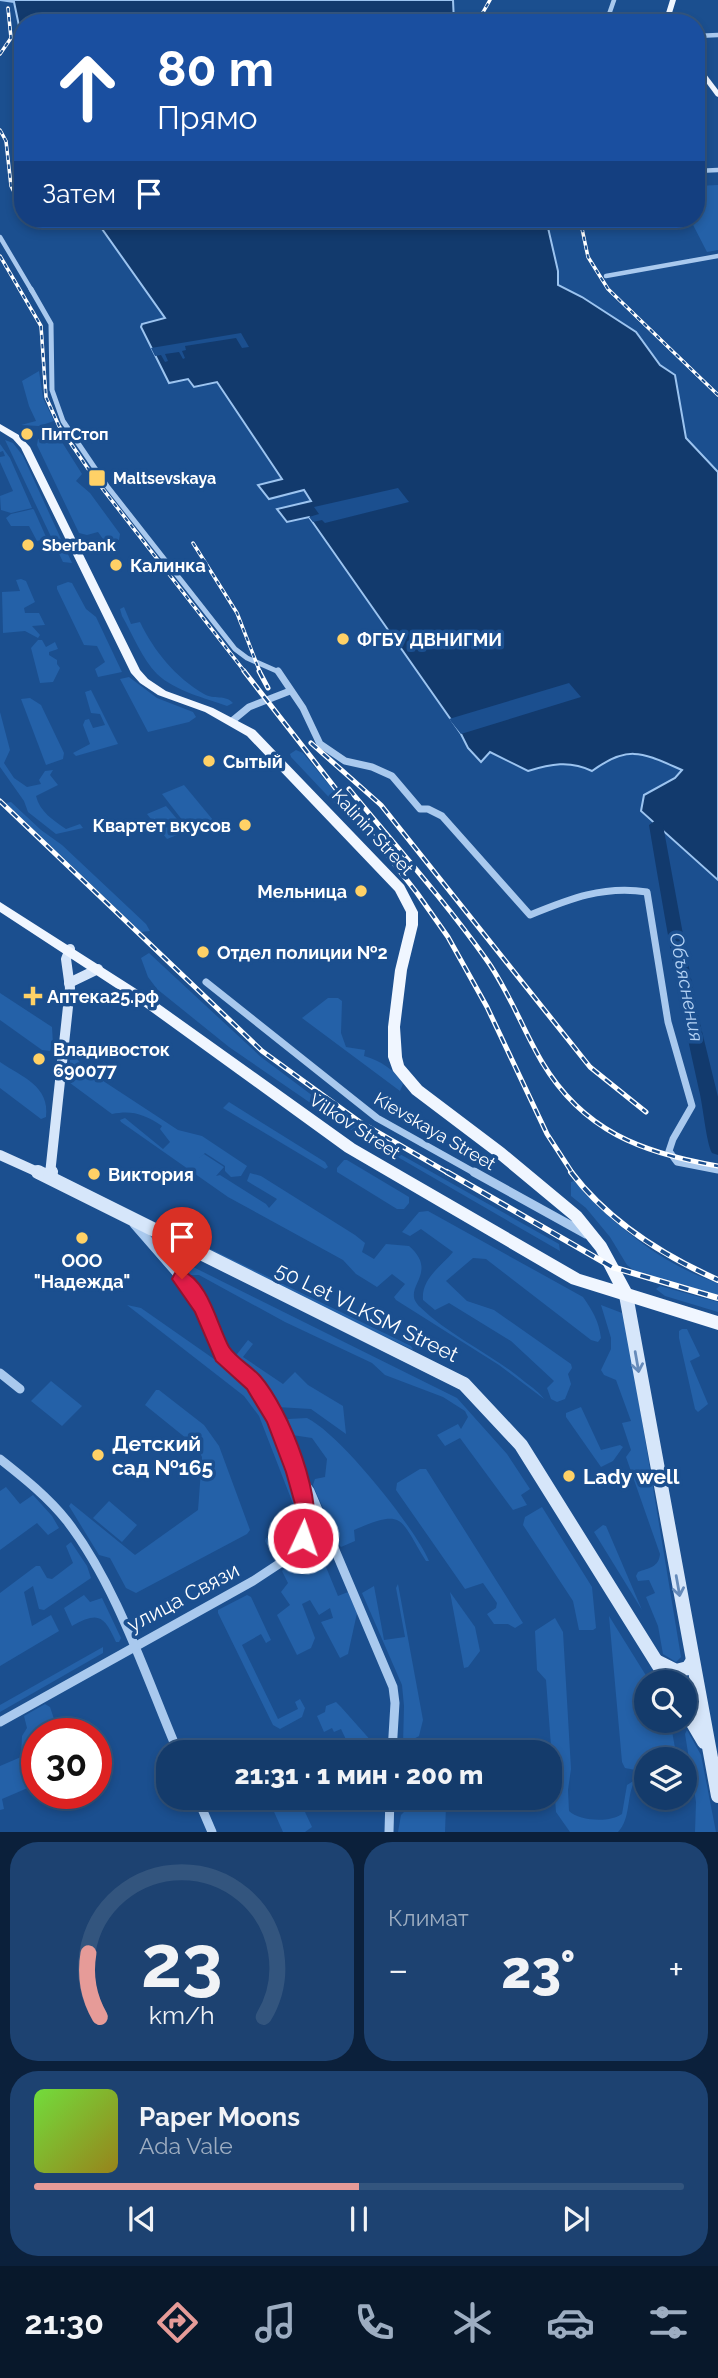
<!DOCTYPE html>
<html lang="ru">
<head>
<meta charset="utf-8">
<style>
	body { margin:0; font-family:Raleway,sans-serif; background:#1d4271; color:#f1f3f6; height:100vh; display:flex; flex-direction:column; font-size:26px; white-space:nowrap }
	* { box-sizing:border-box; margin:0 }
	p { font-size:23px; color:#9dadc1 }
	.icon { flex:none; width:38px; height:38px; fill:none; stroke:currentColor; stroke-width:2; stroke-linecap:round; stroke-linejoin:round }
	.map { position:relative; height:1832px; overflow:hidden }
	.drawer { display:flex; flex-direction:column; gap:10px; padding:10px; background:#0b203b; flex:1 }
	.drawer>* { flex:none }
	.hud { position:absolute; left:14px; top:14px; width:691px; height:214px; border-radius:28px; box-shadow:0 4px 10px #0003,0 0 0 2px #33557e; background:#1a4fa0; color:#fff; overflow:hidden }
	.controls { position:absolute; left:634px; top:1670px; display:grid; gap:14px }
	.controls a { display:grid; place-items:center; width:63px; height:63px; border-radius:50%; background:#143b6b; box-shadow:0 4px 10px #0003,0 0 0 2px #33557e; font-size:35px }
	.speed { position:absolute; left:21px; top:1718px; display:flex; gap:14px; font-size:35px; font-weight:700; text-align:center }
	.speed>* { display:grid; place-content:center; width:91px; height:91px; border-radius:50%; background:#143b6b; box-shadow:0 4px 10px #0003,0 0 0 2px #33557e; line-height:1 }
	.speed .limit { border:10px solid #d22; background:#fff; color:#111 }
	.pin { position:absolute; display:grid; place-items:center; width:60px; height:60px; color:#fff; margin:-72px -30px; border-radius:50% 50% 50% 0; rotate:-45deg; box-shadow:0 0 7px #0007 }
	.pin .icon { rotate:45deg }
	.me { position:absolute; width:77px; margin:-38px; rotate:3deg; stroke-linejoin:round; filter:drop-shadow(0 0 5px #0008) }
	.turn { display:flex; align-items:center; gap:24px; height:147px; padding:0 28px; font-size:32px }
	.turn .icon { width:91px; height:91px; stroke-width:2.5 }
	.turn b { display:block; font-size:49px; line-height:60px }
	.then { display:flex; align-items:center; height:66px; padding:0 28px; background:#0003; gap:14px; font-size:26px }
	.big { font-size:52px; font-weight:800; line-height:1.1 }
	.drawer .card { flex:1; display:flex; flex-direction:column; justify-content:center; gap:10px; min-width:0; padding:0 24px; border-radius:28px; background:#1d4271 }
	.drawer .dial { align-items:center; gap:0 }
	.dial svg { height:182px; overflow:visible; fill:none; stroke:#33557e; stroke-width:7; stroke-linecap:round; text-anchor:middle }
	.dial text { fill:#f1f3f6; stroke:none }
	.song { display:flex; align-items:center; gap:21px }
	.cover { width:84px; height:84px; border-radius:10px; background:linear-gradient(135deg,hsl(100 70% 55%),hsl(50 70% 35%)) }
	.played { height:7px; border-radius:4px; background:linear-gradient(90deg,#e69b98 50%,#33557e 50%) }
	.keys { display:flex; justify-content:space-around; direction:ltr }
	.heat { display:flex; justify-content:space-between; align-items:center; font-size:38px; direction:ltr }
	.drawer .tiles { flex:1; display:grid; gap:10px; grid-template-columns:1fr 1fr }
	.card:last-child { grid-column:span 2 }
	.trip { position:absolute; left:156px; top:1740px; width:406px; height:70px; border-radius:28px; background:#143b6b; box-shadow:0 4px 10px #0003,0 0 0 2px #33557e; font-weight:800; line-height:70px; text-align:center }
	.dock { display:flex; height:112px; justify-content:space-around; align-items:center; background:#08182b; color:#9dadc1 }
	.dock .icon { width:49px; height:49px }
	.dock .on { color:#e69b98 }
	.dock b { font-size:32px; color:#f1f3f6 }
	.map>svg:first-child { display:block }
</style>
</head>
<body>
<div class="map">
<svg width="718" height="1832" viewBox="0 0 718 1832">
	<rect width="100%" height="100%" fill="#1b4f8f"/>
	<!-- green -->
	<g fill="#2461a8">
		<path d="M718,185V250L707,252L690,219H696L697,186Z"/>
		<path d="M39,371L43,398L54,421L39,426L21,425L36,421L29,406L22,381Z"/>
		<path d="M48,427L55,431L82,474L76,481L90,493L120,534L119,540L86,547L85,542L88,543L103,539L98,532L87,535L79,533L37,445L38,439L49,436L45,429Z"/>
		<path d="M5,440L13,443L23,456L72,563L63,562Z"/>
		<path d="M0,444L10,458L32,508L11,513L1,510L0,496L13,491L0,462V457L5,456L3,451L0,452Z"/>
		<path d="M33,509L34,510L47,539L37,541L29,526H11L6,518L11,514Z"/>
		<path d="M21,579L26,581L35,602L24,608L25,613H39L45,625L32,626L40,635L38,638L25,631L3,633L2,592L20,591L16,580Z"/>
		<path d="M68,582L72,583L86,609L96,617L122,672L98,677L95,669L105,662L97,646L84,645L57,589V586Z"/>
		<path d="M124,607L131,624L140,622C154,651 175,677 204,694C214,700 225,694 233,703L227,706C205,698 175,691 157,674C142,659 133,635 122,616L120,609Z"/>
		<path d="M38,640H42L46,647L55,642L58,649L49,652V655L57,660V664L60,668L53,682L40,683L31,648Z"/>
		<path d="M129,677L157,698L193,712L196,717L189,722L148,732L120,679Z"/>
		<path d="M91,690L118,744L76,756L73,753L90,744L83,725L85,720L89,719L93,728L105,725L100,714L91,713L85,692Z"/>
		<path d="M30,698L41,705L64,753L63,759L46,765L21,699Z"/>
		<path d="M0,712L10,750L4,763L14,778L27,787L41,784L39,780L45,771L53,770L50,775L58,785L36,796C40,812 53,820 66,829L80,824L83,828L56,834L28,812L24,801L0,767Z"/>
		<path d="M296,750L303,753L362,825L361,828L357,827L291,757L290,754Z"/>
		<path d="M184,785L213,820L190,830L162,794Z"/>
		<path d="M11,802L41,830L62,845L146,924L150,931L141,932L6,803Z"/>
		<path d="M166,806L187,831L167,839L147,814Z"/>
		<path d="M149,953L261,1057L333,1111L398,1153L559,1244L560,1251L344,1126L229,1047L157,989L148,977L141,958Z"/>
		<path d="M0,993L52,1027L53,1044L50,1051L42,1050L0,1020Z"/>
		<path d="M328,998H338L342,1001L341,1033L346,1047L365,1050L364,1056C381,1061 395,1070 403,1084L400,1091L302,1018Z"/>
		<path d="M77,1059L88,1071L178,1130L202,1136L247,1166L241,1176L231,1177L225,1171V1166L205,1153L198,1159L204,1154L224,1167L216,1176L220,1175L266,1204L269,1208L277,1199L247,1181L250,1173L261,1176L355,1235L365,1243L362,1252L374,1259L386,1244L409,1246C441,1274 399,1288 420,1307C451,1337 492,1354 525,1382C532,1387 540,1393 544,1399L499,1365L396,1300L394,1297L405,1284L392,1274L377,1287L356,1274L343,1260L228,1197L121,1122L120,1120L125,1118L163,1149L170,1142L160,1129L162,1126C144,1114 132,1110 112,1114L70,1083V1060Z"/>
		<path d="M0,1062C22,1077 50,1086 46,1117L41,1119L0,1088Z"/>
		<path d="M229,1102L325,1162L328,1167L325,1169L223,1108Z"/>
		<path d="M344,1160H347L409,1197V1203L404,1209H397L337,1172V1168Z"/>
		<path d="M574,1181C613,1224 662,1265 718,1283V1295L636,1272L627,1265L610,1237L586,1208L571,1196V1182Z"/>
		<path d="M428,1211L583,1297C592,1310 599,1321 601,1338L598,1342L591,1340L486,1259L473,1258L446,1281L467,1301L494,1310L571,1364L572,1368L568,1374L571,1384L565,1399L557,1402L551,1399L547,1388L554,1381L511,1341L449,1303L435,1310L423,1300C421,1278 442,1266 453,1252L421,1229L410,1236L402,1232L419,1212Z"/>
		<path d="M186,1237L411,1346L413,1350L301,1297Z"/>
		<path d="M171,1256L457,1398L507,1454L530,1489L521,1495L527,1505L513,1510L460,1438L445,1446L437,1435L458,1424L461,1429L468,1417L465,1411L443,1397L385,1375L372,1363L285,1322L199,1275H189Z"/>
		<path d="M660,1286L718,1302V1312L665,1296L656,1289Z"/>
		<path d="M127,1305L141,1308L214,1359L250,1388L271,1419L301,1504L300,1516L297,1514L259,1416L244,1396Z"/>
		<path d="M601,1305L622,1313L630,1348L681,1657L676,1662L663,1654L658,1626L646,1597L655,1593L649,1580L638,1581L636,1576L638,1572C649,1568 659,1567 660,1554L626,1457L631,1450L622,1423L631,1421L616,1380L604,1375L601,1370L611,1349V1338Z"/>
		<path d="M682,1329H687L700,1356L690,1361L708,1404L698,1412L695,1409L679,1338V1331Z"/>
		<path d="M248,1340L253,1344L243,1357L283,1384L295,1372L308,1385L343,1406L346,1434L311,1409L277,1407L258,1379L234,1358Z"/>
		<path d="M51,1381L82,1406L62,1426L31,1401Z"/>
		<path d="M156,1390H159L204,1425L219,1446L250,1530L247,1534L136,1593L126,1588L110,1558L99,1555L69,1506L71,1503L135,1555L198,1510L202,1457L197,1447L145,1405Z"/>
		<path d="M581,1407L601,1450L620,1445L623,1447L613,1461L601,1467L566,1417V1413Z"/>
		<path d="M307,1418C340,1434 415,1528 429,1561H426C399,1518 405,1508 354,1530L355,1541L341,1547L339,1545L313,1485L315,1479L325,1477L327,1459L312,1438L292,1435L288,1419Z"/>
		<path d="M420,1469H426L523,1623L515,1628L508,1624H494L487,1614L496,1608L497,1603L483,1583L465,1589L396,1490L397,1483Z"/>
		<path d="M6,1487L20,1504L33,1495L52,1516L59,1528L48,1535L37,1523L0,1550V1491Z"/>
		<path d="M303,1487L330,1550L321,1555L338,1596L348,1592L357,1613L348,1654L340,1658L321,1622L333,1618L330,1608L319,1615L310,1600L302,1604L315,1638L311,1648L297,1655L277,1615L290,1605L281,1592L288,1583L282,1571C287,1566 293,1562 298,1556C315,1536 310,1510 303,1487Z"/>
		<path d="M109,1501L137,1525L122,1542L93,1518Z"/>
		<path d="M542,1507L592,1587L596,1628L593,1630H579L573,1601L523,1525L525,1517Z"/>
		<path d="M603,1525L606,1526L642,1610L594,1532Z"/>
		<path d="M292,1527L299,1531C296,1546 289,1556 274,1558L265,1541L266,1538Z"/>
		<path d="M71,1542L87,1566L91,1578L44,1610L39,1609L33,1586L24,1592L32,1626L51,1615L59,1631L0,1666V1593L36,1566H40L47,1578L52,1579L73,1563L66,1546Z"/>
		<path d="M398,1584L423,1720L419,1736L403,1745L404,1706L402,1685L362,1593L374,1586L384,1640L405,1637L396,1588Z"/>
		<path d="M450,1592L475,1627L480,1651L468,1667L464,1668Z"/>
		<path d="M84,1595L90,1602L102,1598L121,1638L119,1642H116C104,1616 99,1611 72,1626L64,1608Z"/>
		<path d="M247,1595L251,1597L271,1640L266,1643L261,1634L242,1645L278,1719L298,1709L295,1702L300,1699L305,1708L302,1717L280,1729L273,1725L218,1613V1610Z"/>
		<path d="M609,1616L650,1682H646V1720H670L677,1759H646V1772L625,1768L622,1762Z"/>
		<path d="M555,1618L563,1632L571,1769L568,1790L569,1811C579,1821 610,1823 622,1814L627,1785L635,1780C626,1797 631,1818 618,1832H570L556,1812L546,1680L537,1670L535,1631Z"/>
		<path d="M103,1647V1653L0,1712V1705Z"/>
		<path d="M336,1702L341,1707L381,1752H352L341,1729L334,1732L332,1728L324,1732L317,1716L325,1712L326,1706Z"/>
		<path d="M45,1704L50,1707L54,1719L44,1725L45,1734H37V1784L2,1799L4,1809L0,1810V1766L21,1757L22,1736L27,1728L24,1716Z"/>
		<path d="M687,1730L701,1755L716,1832H695L696,1802L685,1734Z"/>
		<path d="M278,1797H298L312,1827L305,1832H283L271,1805Z"/>
		<path d="M419,1797H443L446,1806L445,1832H398L401,1815Z"/>
	</g>
	<!-- water -->
	<g fill="#123a6d" stroke="#9cc4f0" stroke-width="2">
		<path d="M0,0H453L454,23H23V45L14,2Z"/>
		<path d="M95,219H546L558,271V285L582,297L636,332L660,365L675,375L686,438L718,472V880L641,811L644,795L675,778L682,770C643,753 629,744 592,771C570,760 550,764 528,771L490,752L481,762L468,748L461,734L309,517L287,522L277,509L311,501L304,490L269,499L258,485L282,479L217,382L194,387L188,379L169,383L141,327L142,324L165,318Z"/>
	</g>
	<!-- pier -->
	<g fill="#1b4f8f">
		<path d="M241,333L249,347L242,348L236,338L185,346L186,350L182,351L185,358L183,359L179,352L165,354L168,361L165,362L161,355L155,356L151,348Z"/>
		<path d="M398,488L409,502L325,523L322,520L313,522L309,517L319,514L314,507Z"/>
		<path d="M569,683L581,697L461,734L449,719Z"/>
	</g>
	<g fill="none" stroke-linecap="round" stroke-linejoin="round">
		<!-- river -->
		<path fill="#123a6d" fill-rule="evenodd" d="M656,820L663,825L697,1011L718,1097V1155L712,1153C706,1142 703,1105 699,1090C679,1002 664,914 649,825Z"/>
		<!-- minor-far3 -->
		<g stroke="#a9c9ee" stroke-width="4.5">
			<path d="M606,23L614,0"/>
			<path d="M696,36L718,35"/>
			<path d="M696,171L718,170"/>
			<path d="M0,237L32,291"/>
			<path d="M606,276L718,256"/>
		</g>
		<!-- minor-far2 -->
		<path stroke="#a9c9ee" stroke-width="5" d="M31,289L51,324L52,390L63,421L107,486L235,649L247,658L279,672"/>
		<!-- minor-far1 -->
		<g stroke="#a9c9ee" stroke-width="7">
			<path d="M278,671L303,708L320,744L345,761L372,767L392,776L420,809H428L442,816L530,915C569,899 604,885 647,892L668,1022L692,1106L673,1139L669,1151L677,1162L718,1170"/>
			<path d="M232,721L249,707L290,691"/>
			<path d="M206,982L377,1118L477,1174"/>
		</g>
		<!-- minor -->
		<g stroke="#a9c9ee" stroke-width="9">
			<path d="M474,1172L586,1234"/>
			<path d="M0,1373L20,1389"/>
			<path d="M0,1459C24,1478 48,1497 67,1521C117,1586 146,1677 178,1752"/>
			<path d="M299,1476L310,1491L393,1687L395,1703L392,1752"/>
			<path d="M0,1722L253,1581L294,1554L303,1538L305,1504L275,1417L254,1383L223,1355L195,1294L134,1224"/>
			<path d="M197,1797L212,1832"/>
			<path d="M389,1832L390,1797"/>
		</g>
		<!-- secondary-far1 -->
		<g stroke="#d6e6fa" stroke-width="10">
			<path d="M69,983L98,969"/>
			<path d="M0,1155L42,1174"/>
			<path d="M50,1174L70,988L66,959L70,949"/>
		</g>
		<!-- secondary -->
		<g stroke="#d6e6fa" stroke-width="14">
			<path d="M38,1172L464,1384L521,1445L669,1682"/>
			<path d="M50,1177L51,1172"/>
			<path d="M626,1295L718,1796"/>
			<path d="M658,1662L676,1671L688,1668L692,1662"/>
			<path d="M684,1708L704,1742"/>
		</g>
		<!-- primary -->
		<g fill="#f0f6ff" fill-rule="evenodd">
			<path d="M670,0H676L672,13L674,23H668L666,13Z"/>
			<path d="M696,61L718,90V97L716,96L696,69Z"/>
			<path d="M0,424L19,435L30,447L140,670L148,679L166,691L213,708L255,730L404,885L418,912V925L407,970L400,1027L402,1057L404,1065L422,1086L504,1148L581,1212L606,1243L631,1289L718,1316V1330L571,1284L345,1152L142,1005L0,912V902L152,999L355,1144L580,1274L613,1284L596,1251L571,1220L494,1156L412,1094L393,1071L388,1057V1027L395,970L406,925V912L395,891L247,736L205,712L158,695L140,683L131,673L21,448L13,439L0,431Z"/>
		</g>
		<defs>
			<g id="rail-far2">
				<path d="M477,23L490,0"/>
				<path d="M0,54L11,38L8,8"/>
				<path d="M0,130L6,141L11,186L23,210"/>
				<path d="M580,219L588,257L608,289L718,395"/>
				<path d="M0,256L41,326L46,397L59,426L95,479L245,672"/>
				<path d="M193,543L237,613L260,672"/>
			</g>
			<g id="rail-far1">
				<path d="M244,671L417,893L448,937L487,1007L547,1134L573,1174"/>
				<path d="M259,671L268,688"/>
				<path d="M311,743L381,805L590,1067L646,1112"/>
				<path d="M349,789C395,845 444,900 486,959C509,991 522,1028 542,1062C583,1131 642,1153 718,1166"/>
				<path d="M0,801L262,1051L360,1122L450,1174"/>
			</g>
			<g id="rail">
				<path d="M447,1172L612,1267L718,1298"/>
				<path d="M571,1172C609,1222 662,1255 718,1280"/>
			</g>
		</defs>
		<!-- rail-far2 casing -->
		<use href="#rail-far2" stroke="#fff" stroke-width="3.5"/>
		<!-- rail-far1 casing -->
		<use href="#rail-far1" stroke="#fff" stroke-width="5"/>
		<!-- rail casing -->
		<use href="#rail" stroke="#fff" stroke-width="6"/>
		<!-- rail-far2 -->
		<use href="#rail-far2" stroke="#1b4f8f" stroke-width="2" stroke-dasharray="4.5" stroke-linecap="butt"/>
		<!-- rail-far1 -->
		<use href="#rail-far1" stroke="#1b4f8f" stroke-width="2.5" stroke-dasharray="8" stroke-linecap="butt"/>
		<!-- rail -->
		<use href="#rail" stroke="#1b4f8f" stroke-width="3.5" stroke-dasharray="10" stroke-linecap="butt"/>
	</g>
	<!-- one-way arrows -->
	<defs><path id="oneway-shaft" d="M-6 0H5M1.5-3L5.5 0L1.5 3" fill="none" stroke-width="1.6" stroke-linecap="round" stroke-linejoin="round" transform="scale(1.75)"/></defs>
	<g stroke="#668bba">
		<use href="#oneway-shaft" transform="translate(637 1362) rotate(80)"/>
		<use href="#oneway-shaft" transform="translate(678 1586) rotate(80)"/>
	</g>
	<!-- route -->
	<path fill="#e11d48" stroke="#92132f" stroke-width="2" d="M182,1271C208,1280 217,1325 229,1347C236,1358 251,1366 260,1376C288,1408 328,1505 310,1546L303,1549L295,1546L292,1538L295,1504L286,1472L267,1422L247,1389L216,1361L195,1312L172,1279L175,1273Z"/>
	<!-- markers -->
	<g fill="#ffd166" stroke="#1b4f8f" stroke-width="2.5">
		<circle cx="27" cy="434" r="7"/>
		<rect x="88" y="469" width="18" height="18" rx="3.5"/>
		<circle cx="28" cy="545" r="7"/>
		<circle cx="116" cy="565" r="7"/>
		<circle cx="343" cy="639" r="7"/>
		<circle cx="209" cy="761" r="7"/>
		<circle cx="245" cy="825" r="7"/>
		<circle cx="361" cy="891" r="7"/>
		<circle cx="203" cy="952" r="7"/>
		<path d="M29.5 985.5h7v7h7v7h-7v7h-7v-7h-7v-7h7z"/>
		<circle cx="39" cy="1059" r="7"/>
		<circle cx="94" cy="1174" r="7"/>
		<circle cx="82" cy="1238" r="7"/>
		<circle cx="98" cy="1455" r="7"/>
		<circle cx="569" cy="1476" r="7"/>
	</g>
	<g text-anchor="middle" dominant-baseline="central" stroke-width="7" stroke-linejoin="round" paint-order="stroke">
		<!-- far-poi labels -->
		<g font-size="16" font-weight="bold" fill="#fff" stroke="#1b4f8f" text-anchor="start">
			<text x="41" y="434">ПитСтоп</text>
			<text x="113" y="478">Maltsevskaya</text>
			<text x="42" y="545">Sberbank</text>
		</g>
		<!-- poi labels -->
		<g font-size="18" font-weight="bold" fill="#fff" stroke="#1b4f8f" text-anchor="start">
			<text x="130" y="565">Калинка</text>
			<text x="357" y="639">ФГБУ ДВНИГМИ</text>
			<text x="223" y="761">Сытый</text>
			<text x="231" y="825" text-anchor="end">Квартет вкусов</text>
			<text x="347" y="891" text-anchor="end">Мельница</text>
			<text x="217" y="952">Отдел полиции №2</text>
			<text x="47" y="996">Аптека25.рф</text>
			<text x="53" y="1049">Владивосток<tspan x="53" dy="21">690077</tspan></text>
			<text x="108" y="1174">Виктория</text>
			<text x="82" y="1260" text-anchor="middle">ООО<tspan x="82" dy="21">"Надежда"</tspan></text>
		</g>
		<!-- street labels -->
		<g font-size="18" fill="#fff" stroke="#1b4f8f">
			<text transform="translate(373 832) rotate(47)">Kalinin Street</text>
			<text transform="translate(355 1126) rotate(33)">Vilkov Street</text>
			<text transform="translate(435 1131) rotate(30)">Kievskaya Street</text>
		</g>
		<!-- water labels -->
		<g font-size="19" font-style="italic" fill="#b5d3f5" stroke="#1b4f8f">
			<text transform="translate(687 987) rotate(79)">Объяснения</text>
		</g>
		<!-- near-street labels -->
		<g font-size="21" fill="#fff" stroke="#1b4f8f">
			<text transform="translate(367 1312) rotate(26)">50 Let VLKSM Street</text>
			<text transform="translate(183 1597) rotate(-28)">улица Связи</text>
		</g>
		<!-- near-poi labels -->
		<g font-size="21" font-weight="bold" fill="#fff" stroke="#1b4f8f" text-anchor="start">
			<text x="112" y="1443">Детский<tspan x="112" dy="24">сад №165</tspan></text>
			<text x="583" y="1476">Lady well</text>
		</g>
	</g>
</svg>
<div class="controls">
<a><svg class="icon" aria-label="search" viewBox="0 0 24 24"><circle cx="10" cy="10" r="6"/><path d="M15 15l6 6"/></svg></a>
<a><svg class="icon" aria-label="layers" viewBox="0 0 24 24"><path d="M12 4l9 5-9 5-9-5zM3 14l9 5 9-5"/></svg></a>
</div>
<div class="speed"><div class="limit">30</div></div>
<div class="pin" style="left:182px;top:1279px;background:#d93025"><svg class="icon" aria-label="arrive" viewBox="0 0 24 24"><path d="M6 21V4h12l-3 4 3 4H6"/></svg></div>
<svg class="me" style="left:303px;top:1538px" viewBox="-20 -20 40 40"><circle r="17" fill="#e11d48" stroke="#fff" stroke-width="3"/><path d="M0-11L8 9 0 5-8 9z" fill="#fff"/></svg>
<div class="trip">21:31 · 1 мин · 200 m</div>
<div class="hud">
<div class="turn"><svg class="icon" aria-label="ahead" viewBox="0 0 24 24"><path d="M12 20V5M6 11l6-6 6 6"/></svg><div><b>80 m</b>Прямо</div></div>
<div class="then">Затем<svg class="icon" aria-label="arrive" viewBox="0 0 24 24"><path d="M6 21V4h12l-3 4 3 4H6"/></svg></div>
</div>
</div>
<section class="drawer">
<div class="tiles">
<div class="card dial"><svg viewBox="0 0 100 80">
<path d="M14 69A42 42 0 1 1 86 69"/>
<path d="M14 69A42 42 0 0 1 9 41" stroke="#e69b98"/>
<text x="50" y="56" font-size="32" font-weight="700">23</text>
<text x="50" y="72" font-size="11">km/h</text>
</svg></div>
<div class="card"><p>Климат</p>
<div class="heat"><a>−</a><b class="big">23°</b><a>+</a></div>
</div>
<div class="card">
<div class="song"><i class="cover"></i><div><b>Paper Moons</b><p>Ada Vale</p></div></div>
<div class="played"></div>
<div class="keys"><svg class="icon" aria-label="previous" viewBox="0 0 24 24"><path d="M18 5L8 12l10 7zM5 5v14"/></svg><svg class="icon" aria-label="pause" viewBox="0 0 24 24"><path d="M8 5v14M16 5v14"/></svg><svg class="icon" aria-label="next" viewBox="0 0 24 24"><path d="M6 5l10 7-10 7zM19 5v14"/></svg></div>
</div>
</div>
</section>
<nav class="dock">
<b>21:30</b>
<svg class="icon on" aria-label="directions" viewBox="0 0 24 24"><path d="M12 3l9 9-9 9-9-9zM9 14v-3h6M13 9l2 2-2 2"/></svg>
<svg class="icon" aria-label="music" viewBox="0 0 24 24"><path d="M9 18V5l10-2v13"/><circle cx="6" cy="18" r="3"/><circle cx="16" cy="16" r="3"/></svg>
<svg class="icon" aria-label="phone" viewBox="0 0 24 24"><path d="M5 4h4l2 5-3 2q2 4 5 5l2-3 5 2v4C11 20 4 13 5 4z"/></svg>
<svg class="icon" aria-label="climate" viewBox="0 0 24 24"><path d="M12 3v18M4 7l16 10M4 17L20 7"/></svg>
<svg class="icon" aria-label="car" viewBox="0 0 24 24"><path d="M5 17H2v-5l4-1 3-4h7l3 4 3 1v5h-3M9 17h6M6 11h13"/><circle cx="7" cy="17" r="2"/><circle cx="17" cy="17" r="2"/></svg>
<svg class="icon" aria-label="filters" viewBox="0 0 24 24"><path d="M4 7h16M4 17h16"/><circle cx="9" cy="7" r="2"/><circle cx="15" cy="17" r="2"/></svg>
</nav>
</body>
</html>
